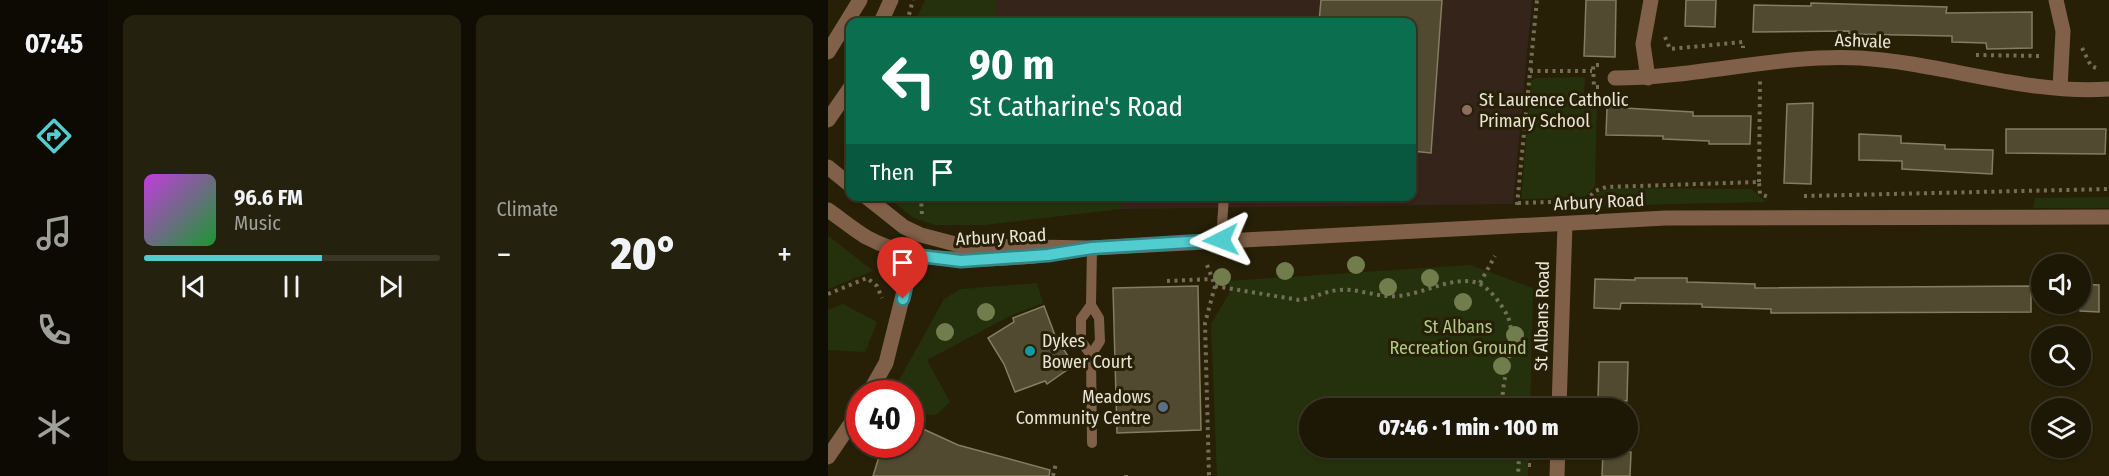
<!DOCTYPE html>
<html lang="en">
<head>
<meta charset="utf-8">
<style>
	body { margin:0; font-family:"Fira Sans Condensed",sans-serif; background:#25210f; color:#f1f3f6; height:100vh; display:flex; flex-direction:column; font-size:22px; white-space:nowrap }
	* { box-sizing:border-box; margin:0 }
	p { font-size:20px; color:#a0a09a }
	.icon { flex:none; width:33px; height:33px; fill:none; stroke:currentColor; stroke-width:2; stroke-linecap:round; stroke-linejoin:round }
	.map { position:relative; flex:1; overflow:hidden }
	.drawer { display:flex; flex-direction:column; gap:15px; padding:15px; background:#100d03; width:720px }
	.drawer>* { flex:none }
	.banner { position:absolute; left:18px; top:18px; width:570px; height:183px; border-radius:12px; box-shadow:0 2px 4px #0004,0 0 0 2px #3b3727; background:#0b6e4f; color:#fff; overflow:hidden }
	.controls { position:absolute; left:1203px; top:254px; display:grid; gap:12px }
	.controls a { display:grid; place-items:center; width:60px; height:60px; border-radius:50%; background:#1d1805; box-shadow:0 2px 4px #0004,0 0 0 2px #3b3727; font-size:30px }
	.speed { position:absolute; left:18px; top:380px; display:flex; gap:12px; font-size:30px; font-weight:700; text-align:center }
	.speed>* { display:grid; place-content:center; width:78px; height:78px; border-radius:50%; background:#1d1805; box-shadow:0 2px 4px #0004,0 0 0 2px #3b3727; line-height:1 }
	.speed .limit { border:9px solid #d22; background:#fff; color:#111 }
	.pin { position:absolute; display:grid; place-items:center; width:51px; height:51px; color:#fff; margin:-62px -26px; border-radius:50% 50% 50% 0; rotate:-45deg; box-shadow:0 0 6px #0007 }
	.pin .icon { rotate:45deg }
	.me { position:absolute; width:66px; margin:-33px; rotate:267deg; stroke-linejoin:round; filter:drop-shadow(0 0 4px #0008) }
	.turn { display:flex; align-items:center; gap:21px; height:126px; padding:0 24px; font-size:27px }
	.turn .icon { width:78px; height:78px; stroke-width:2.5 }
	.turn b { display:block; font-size:42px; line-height:51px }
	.then { display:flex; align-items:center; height:57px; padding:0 24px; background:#0003; gap:12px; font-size:22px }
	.big { font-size:45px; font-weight:800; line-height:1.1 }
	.drawer .card { flex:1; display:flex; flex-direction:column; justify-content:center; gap:9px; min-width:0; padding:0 21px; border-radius:12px; background:#25210f }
	.song { display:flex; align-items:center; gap:18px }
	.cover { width:72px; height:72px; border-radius:9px; background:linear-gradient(135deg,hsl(290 70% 55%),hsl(130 70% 35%)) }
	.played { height:6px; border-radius:3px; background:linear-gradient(90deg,#52cdcf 60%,#3b3727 60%) }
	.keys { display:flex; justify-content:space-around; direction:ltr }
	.heat { display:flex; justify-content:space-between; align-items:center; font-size:33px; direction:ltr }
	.drawer .tiles { flex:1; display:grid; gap:15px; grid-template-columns:repeat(2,1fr) }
	.trip { position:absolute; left:471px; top:398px; width:339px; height:60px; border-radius:30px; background:#1d1805; box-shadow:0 2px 4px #0004,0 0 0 2px #3b3727; font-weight:800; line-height:60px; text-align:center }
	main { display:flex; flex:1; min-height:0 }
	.menu { display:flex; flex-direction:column; width:108px; justify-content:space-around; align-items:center; background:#0c0a02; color:#a0a09a }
	.menu .icon { width:42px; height:42px }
	.menu .active { color:#52cdcf }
	.menu b { font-size:27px; color:#f1f3f6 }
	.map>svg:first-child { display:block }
</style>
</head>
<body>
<main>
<nav class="menu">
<b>07:45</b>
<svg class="icon active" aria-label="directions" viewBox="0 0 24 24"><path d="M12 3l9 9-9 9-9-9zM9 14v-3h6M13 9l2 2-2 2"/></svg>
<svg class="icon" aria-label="music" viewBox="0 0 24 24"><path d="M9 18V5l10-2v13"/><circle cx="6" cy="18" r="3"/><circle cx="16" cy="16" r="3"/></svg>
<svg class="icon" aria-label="phone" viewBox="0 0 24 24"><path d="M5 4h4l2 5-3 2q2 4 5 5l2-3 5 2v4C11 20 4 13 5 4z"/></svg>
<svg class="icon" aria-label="climate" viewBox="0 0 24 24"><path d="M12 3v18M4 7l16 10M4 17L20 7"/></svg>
</nav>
<section class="drawer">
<div class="tiles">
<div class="card">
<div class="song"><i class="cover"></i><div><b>96.6 FM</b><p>Music</p></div></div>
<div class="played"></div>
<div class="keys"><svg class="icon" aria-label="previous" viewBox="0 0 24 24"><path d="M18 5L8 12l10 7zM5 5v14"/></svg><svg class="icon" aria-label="pause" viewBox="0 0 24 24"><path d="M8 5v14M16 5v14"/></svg><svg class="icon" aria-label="next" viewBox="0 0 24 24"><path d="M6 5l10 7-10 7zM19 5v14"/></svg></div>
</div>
<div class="card"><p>Climate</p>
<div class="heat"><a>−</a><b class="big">20°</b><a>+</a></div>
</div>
</div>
</section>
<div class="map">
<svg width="1281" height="476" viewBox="0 0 1281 476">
	<rect width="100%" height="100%" fill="#272007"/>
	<!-- education -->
	<path fill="#34241a" d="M149,0H704L685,204L293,209L295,196H584V22H145Z"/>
	<!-- green -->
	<g fill="#25310c">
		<path d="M97,0H168V22H87Z"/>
		<path d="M757,77L756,95H769L767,186L758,196L746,198L693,199L703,81L708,78Z"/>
		<path d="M785,188L923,189L938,202L757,206L770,192Z"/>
		<path d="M59,197H295L293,209L157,225H107L86,218Z"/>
		<path d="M1281,197V208H1205L1207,198Z"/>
		<path d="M0,236L2,237L45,271L0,289Z"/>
		<path d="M642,265L705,288L702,408H482V447H701L700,476H389L383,324L402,292L400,281Z"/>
		<path d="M209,283L215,303L184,315L99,360L122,402L108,415L83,414L82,393H64L116,299L133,289Z"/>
		<path d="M15,304L49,322L37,352L0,350V310Z"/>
	</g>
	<!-- building -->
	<g fill="#514a31" stroke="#847d61" stroke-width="1.5">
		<path d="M493,0H614L603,153L584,151V22H491Z"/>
		<path d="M758,0H788L787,57L756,56Z"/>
		<path d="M858,0H888L887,27L857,26Z"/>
		<path d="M983,3L1119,7L1118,13L1204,12V48L1159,49L1158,43L1124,42V36L1021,34V31L925,32L926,5L983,6Z"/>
		<path d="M985,103L983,184L956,183L959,104Z"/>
		<path d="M779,107L865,112V116H923L922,144H881V141L835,139V136L778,135Z"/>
		<path d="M1178,129H1278L1277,154L1178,153Z"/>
		<path d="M1031,134L1073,136V143L1117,145V149L1165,150L1164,174L1074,169V161L1031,160Z"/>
		<path d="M807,278H859V282L927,284V288L1203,286V312L943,313V309L874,307V304L793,303L792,309L766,308L767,279L807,280Z"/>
		<path d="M1252,284L1271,285V312L1252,311Z"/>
		<path d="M370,286L373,430L289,433L285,288Z"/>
		<path d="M216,306L228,338L246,365L219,384L217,381L187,392L176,364L160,338L186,322L185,318Z"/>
		<path d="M771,362H800L799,401L770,400Z"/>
		<path d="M82,423L130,445L222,470L221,476H45L55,444H82Z"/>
		<path d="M775,451L803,452L802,476H774Z"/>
	</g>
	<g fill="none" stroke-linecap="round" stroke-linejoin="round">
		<!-- path -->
		<g stroke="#746e59" stroke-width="4" stroke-dasharray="3 4.5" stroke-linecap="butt">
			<path d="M79,22L85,0"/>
			<path d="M837,37L842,49L915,42V48"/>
			<path d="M1254,48L1263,66L1271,69"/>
			<path d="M1148,55L1215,56"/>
			<path d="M702,71H764"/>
			<path d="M771,87H766L765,65H775"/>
			<path d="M20,160L18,149L22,134"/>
			<path d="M931,182L932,81"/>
			<path d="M93,196L94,217"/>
			<path d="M976,196L1281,189"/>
			<path d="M690,203L758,201L767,191L778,187L931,182L932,194L941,197"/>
			<path d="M689,205L709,0"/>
			<path d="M379,265L387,286L377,323L381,476"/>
			<path d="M339,281L383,279"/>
			<path d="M652,283L667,256"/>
			<path d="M387,286L471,300C485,299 496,291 511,290C530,288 550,298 570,296C596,294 625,275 650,283C661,287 675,306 680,317C691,346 671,379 675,408"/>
			<path d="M0,294L39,278L49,286L54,298"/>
			<path d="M687,447L691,457L690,476"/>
			<path d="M700,465H706"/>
			<path d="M298,475V476"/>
			<path d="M225,476L228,463"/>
		</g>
		<!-- service -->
		<g stroke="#806048" stroke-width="10">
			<path d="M393,240L396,196"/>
			<path d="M263,305L271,318L272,341L263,355L264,443"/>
			<path d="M263,355L253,341V319L263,305L264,248"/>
		</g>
		<!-- minor -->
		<g stroke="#806048" stroke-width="15">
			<path d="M1228,0L1235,31L1232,88"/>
			<path d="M787,78C869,78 950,54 1032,58C1115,63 1198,95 1281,89"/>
			<path d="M820,78L815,44L823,0"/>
			<path d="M41,393L58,363L85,255"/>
			<path d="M731,408L737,224"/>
			<path d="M0,457L32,410"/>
			<path d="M729,476L730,447"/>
		</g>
		<!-- tertiary -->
		<g stroke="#806048" stroke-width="15">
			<path d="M53,22L63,0"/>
			<path d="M0,52L32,0"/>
			<path d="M0,120L22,88"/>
			<path d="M0,167L22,185"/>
			<path d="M37,196L76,227L93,235L135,246L264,248L838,218L1281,217"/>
			<path d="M0,210C13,219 25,229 38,237C92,266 149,260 207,256"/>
		</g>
	</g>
	<!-- trees -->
	<g fill="#727d4d">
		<circle cx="528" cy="265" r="9"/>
		<circle cx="457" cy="271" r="9"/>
		<circle cx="394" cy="277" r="9"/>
		<circle cx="602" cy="278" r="9"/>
		<circle cx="560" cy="287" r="9"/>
		<circle cx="635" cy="302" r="9"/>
		<circle cx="158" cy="312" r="9"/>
		<circle cx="117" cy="332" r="9"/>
		<circle cx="687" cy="335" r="9"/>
		<circle cx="674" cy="366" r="9"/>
	</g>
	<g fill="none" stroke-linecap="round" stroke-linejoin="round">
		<defs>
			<path id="route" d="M75,299L85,255L133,261L220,255L264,248L393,240"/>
		</defs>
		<!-- route casing -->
		<use href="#route" stroke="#358587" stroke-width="15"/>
		<!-- route -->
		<use href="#route" stroke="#52cdcf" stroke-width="10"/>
	</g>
	<!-- markers -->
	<circle fill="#8d6e63" stroke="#272007" stroke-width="2" cx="639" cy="110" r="6"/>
	<circle fill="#0f9aa8" stroke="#272007" stroke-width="2" cx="202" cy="351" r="6"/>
	<circle fill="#5c6f8a" stroke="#272007" stroke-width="2" cx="335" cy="407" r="6"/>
	<g text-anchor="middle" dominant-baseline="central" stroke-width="6" stroke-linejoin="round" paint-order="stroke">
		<!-- street labels -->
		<g font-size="18" fill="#e8e4d5" stroke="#272007">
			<text transform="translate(1035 41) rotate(2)">Ashvale</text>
			<text transform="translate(771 202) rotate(-3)">Arbury Road</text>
			<text transform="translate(173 237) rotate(-3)">Arbury Road</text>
			<text transform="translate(714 316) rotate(-89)">St Albans Road</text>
		</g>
		<!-- poi labels -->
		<g font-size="18" fill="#e8e4d5" stroke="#272007" text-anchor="start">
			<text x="651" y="100">St Laurence Catholic<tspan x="651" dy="21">Primary School</tspan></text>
			<text x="214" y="341">Dykes<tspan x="214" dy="21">Bower Court</tspan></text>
			<text x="323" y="397" text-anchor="end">Meadows<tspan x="323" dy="21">Community Centre</tspan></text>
		</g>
		<!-- park labels -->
		<g font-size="18" fill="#b0c987" stroke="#272007">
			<text x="630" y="327">St Albans<tspan x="630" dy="21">Recreation Ground</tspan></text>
		</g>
	</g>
</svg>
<div class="controls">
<a><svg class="icon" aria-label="sound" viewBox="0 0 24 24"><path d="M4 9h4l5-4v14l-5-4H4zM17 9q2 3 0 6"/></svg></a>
<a><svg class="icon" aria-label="search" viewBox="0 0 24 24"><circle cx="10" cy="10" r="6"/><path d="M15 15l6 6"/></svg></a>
<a><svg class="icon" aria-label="layers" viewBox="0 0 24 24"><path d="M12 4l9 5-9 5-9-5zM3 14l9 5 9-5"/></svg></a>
</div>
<div class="speed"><div class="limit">40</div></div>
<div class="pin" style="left:75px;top:299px;background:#d93025"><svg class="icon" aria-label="arrive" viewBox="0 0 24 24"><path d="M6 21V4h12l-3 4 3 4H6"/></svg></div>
<svg class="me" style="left:393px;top:240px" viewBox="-20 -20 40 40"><path d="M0-17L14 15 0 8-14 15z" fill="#52cdcf" stroke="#fff" stroke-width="4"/></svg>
<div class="trip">07:46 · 1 min · 100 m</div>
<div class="banner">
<div class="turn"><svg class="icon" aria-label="left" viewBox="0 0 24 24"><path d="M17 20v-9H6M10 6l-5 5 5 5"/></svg><div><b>90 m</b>St Catharine's Road</div></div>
<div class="then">Then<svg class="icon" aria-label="arrive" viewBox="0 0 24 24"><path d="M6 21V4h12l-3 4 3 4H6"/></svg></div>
</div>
</div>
</main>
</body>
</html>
